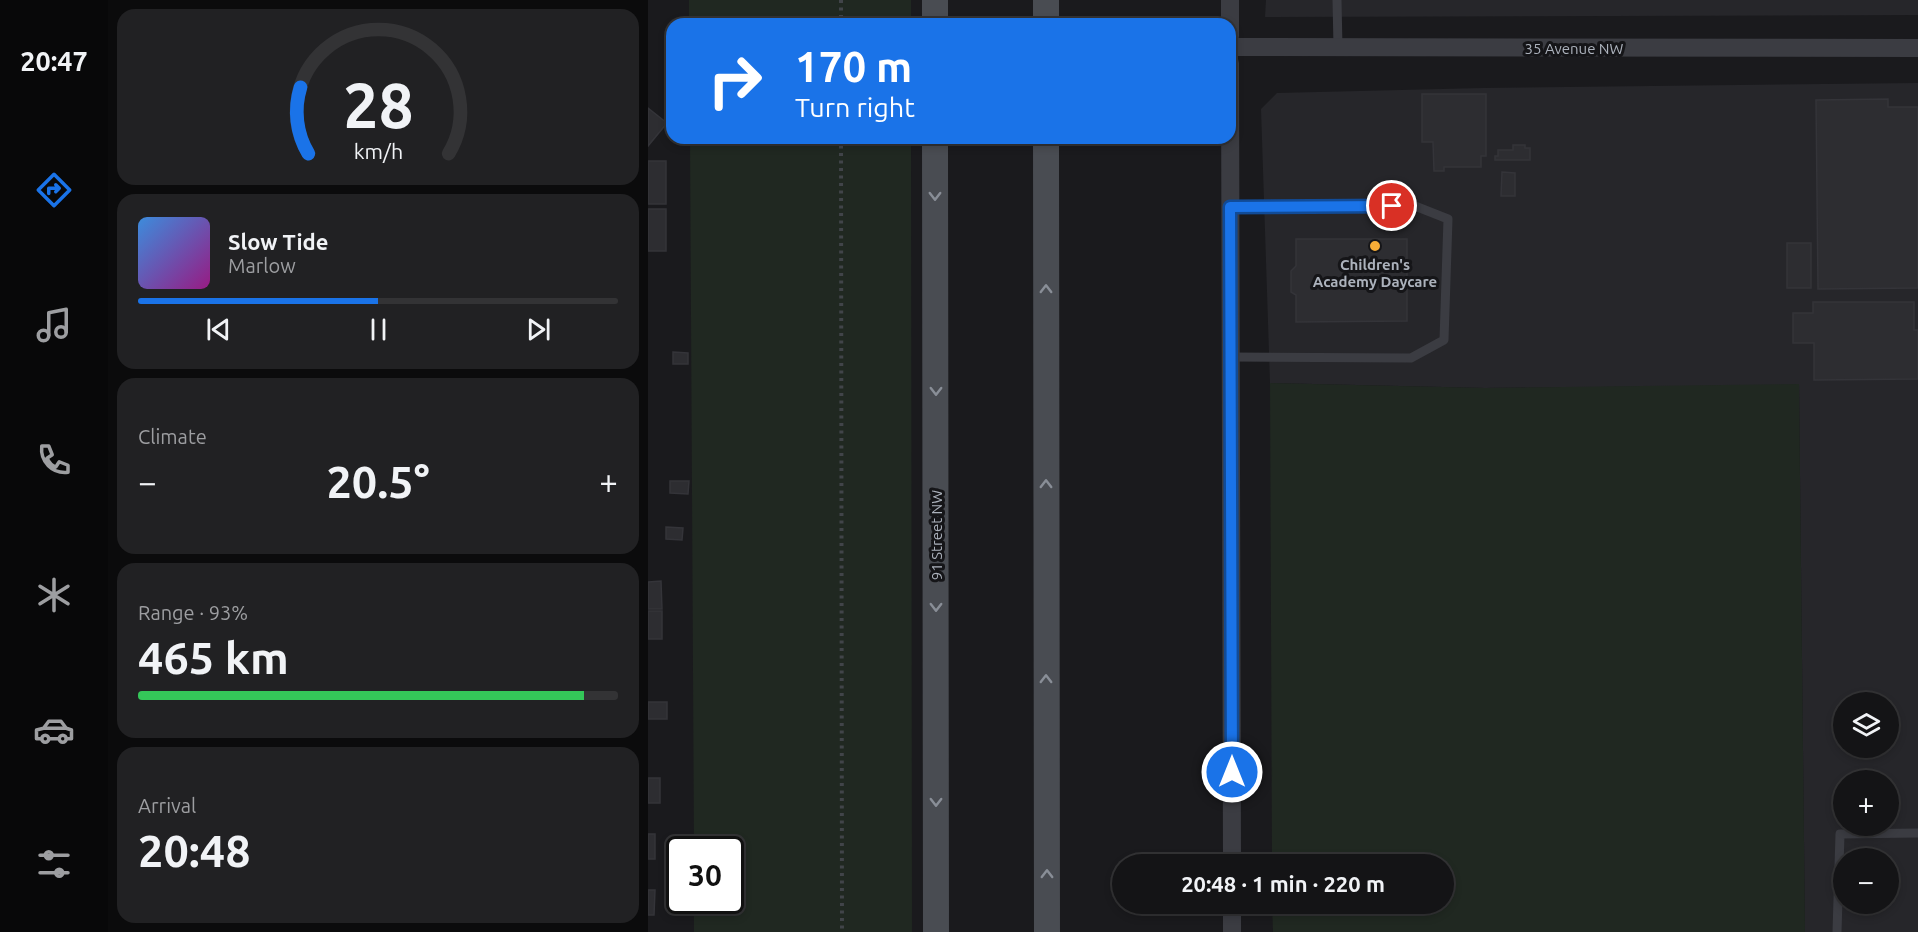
<!DOCTYPE html>
<html lang="en">
<head>
<meta charset="utf-8">
<style>
	body { margin:0; font-family:Ubuntu,sans-serif; background:#212123; color:#f1f3f6; height:100vh; display:flex; flex-direction:column; font-size:22px; white-space:nowrap }
	* { box-sizing:border-box; margin:0 }
	p { font-size:20px; color:#9d9ea1 }
	.icon { flex:none; width:33px; height:33px; fill:none; stroke:currentColor; stroke-width:2; stroke-linecap:round; stroke-linejoin:round }
	.map { position:relative; flex:1; overflow:hidden }
	.details { display:flex; flex-direction:column; gap:9px; padding:9px; background:#0b0b0c; width:540px }
	.details>* { flex:none }
	.top-card { position:absolute; left:18px; top:18px; width:570px; height:126px; border-radius:18px; box-shadow:0 3px 9px #0003,0 0 0 2px #333335; background:#1a73e8; color:#fff; overflow:hidden }
	.buttons { position:absolute; left:1185px; top:692px; display:grid; gap:12px }
	.buttons a { display:grid; place-items:center; width:66px; height:66px; border-radius:50%; background:#141416; box-shadow:0 3px 9px #0003,0 0 0 2px #333335; font-size:30px }
	.speed { position:absolute; left:18px; top:836px; display:flex; gap:12px; font-size:30px; font-weight:700; text-align:center }
	.speed>* { display:grid; place-content:center; width:78px; height:78px; border-radius:50%; background:#141416; box-shadow:0 3px 9px #0003,0 0 0 2px #333335; line-height:1 }
	.speed .limit { border:3px solid #111; border-radius:9px; background:#fff; color:#111 }
	.pin { position:absolute; display:grid; place-items:center; width:51px; height:51px; color:#fff; margin:-26px; border:3px solid #fff; border-radius:50%; box-shadow:0 2px 6px #0007 }
	.me { position:absolute; width:66px; margin:-33px; rotate:0deg; stroke-linejoin:round; filter:drop-shadow(0 0 4px #0008) }
	.turn { display:flex; align-items:center; gap:21px; height:126px; padding:0 30px; font-size:27px }
	.turn .icon { width:78px; height:78px; stroke-width:2.5 }
	.turn b { display:block; font-size:42px; line-height:51px }
	.big { font-size:45px; font-weight:700; line-height:1.1 }
	.details .widget { flex:1; display:flex; flex-direction:column; justify-content:center; gap:9px; min-width:0; padding:0 21px; border-radius:18px; background:#212123 }
	.details .dial { align-items:center; gap:0 }
	.dial svg { height:156px; overflow:visible; fill:none; stroke:#333335; stroke-width:7; stroke-linecap:round; text-anchor:middle }
	.dial text { fill:#f1f3f6; stroke:none }
	.song { display:flex; align-items:center; gap:18px }
	.cover { width:72px; height:72px; border-radius:9px; background:linear-gradient(135deg,hsl(210 70% 55%),hsl(310 70% 35%)) }
	.played { height:6px; border-radius:3px; background:linear-gradient(90deg,#1a73e8 50%,#333335 50%) }
	.keys { display:flex; justify-content:space-around; direction:ltr }
	.heat { display:flex; justify-content:space-between; align-items:center; font-size:33px; direction:ltr }
	.charge { height:9px; border-radius:4px; background:linear-gradient(90deg,#34c759 93%,#333335 0) }
	.trip { position:absolute; left:464px; top:854px; width:342px; height:60px; border-radius:30px; background:#141416; box-shadow:0 3px 9px #0003,0 0 0 2px #333335; font-weight:700; line-height:60px; text-align:center }
	main { display:flex; flex:1; min-height:0 }
	.dock { display:flex; flex-direction:column; width:108px; justify-content:space-around; align-items:center; background:#080809; color:#9d9ea1 }
	.dock .icon { width:42px; height:42px }
	.dock .active { color:#1a73e8 }
	.dock b { font-size:27px; color:#f1f3f6 }
	.map>svg:first-child { display:block }
</style>
</head>
<body>
<main>
<nav class="dock">
<b>20:47</b>
<svg class="icon active" aria-label="directions" viewBox="0 0 24 24"><path d="M12 3l9 9-9 9-9-9zM9 14v-3h6M13 9l2 2-2 2"/></svg>
<svg class="icon" aria-label="music" viewBox="0 0 24 24"><path d="M9 18V5l10-2v13"/><circle cx="6" cy="18" r="3"/><circle cx="16" cy="16" r="3"/></svg>
<svg class="icon" aria-label="phone" viewBox="0 0 24 24"><path d="M5 4h4l2 5-3 2q2 4 5 5l2-3 5 2v4C11 20 4 13 5 4z"/></svg>
<svg class="icon" aria-label="climate" viewBox="0 0 24 24"><path d="M12 3v18M4 7l16 10M4 17L20 7"/></svg>
<svg class="icon" aria-label="car" viewBox="0 0 24 24"><path d="M5 17H2v-5l4-1 3-4h7l3 4 3 1v5h-3M9 17h6M6 11h13"/><circle cx="7" cy="17" r="2"/><circle cx="17" cy="17" r="2"/></svg>
<svg class="icon" aria-label="filters" viewBox="0 0 24 24"><path d="M4 7h16M4 17h16"/><circle cx="9" cy="7" r="2"/><circle cx="15" cy="17" r="2"/></svg>
</nav>
<section class="details">
<div class="widget dial"><svg viewBox="0 0 100 80">
<path d="M14 69A42 42 0 1 1 86 69"/>
<path d="M14 69A42 42 0 0 1 10 35" stroke="#1a73e8"/>
<text x="50" y="56" font-size="32" font-weight="700">28</text>
<text x="50" y="72" font-size="11">km/h</text>
</svg></div>
<div class="widget">
<div class="song"><i class="cover"></i><div><b>Slow Tide</b><p>Marlow</p></div></div>
<div class="played"></div>
<div class="keys"><svg class="icon" aria-label="previous" viewBox="0 0 24 24"><path d="M18 5L8 12l10 7zM5 5v14"/></svg><svg class="icon" aria-label="pause" viewBox="0 0 24 24"><path d="M8 5v14M16 5v14"/></svg><svg class="icon" aria-label="next" viewBox="0 0 24 24"><path d="M6 5l10 7-10 7zM19 5v14"/></svg></div>
</div>
<div class="widget"><p>Climate</p>
<div class="heat"><a>−</a><b class="big">20.5°</b><a>+</a></div>
</div>
<div class="widget"><p>Range · 93%</p><b class="big">465 km</b><div class="charge"></div></div>
<div class="widget"><p>Arrival</p><b class="big">20:48</b></div>
</section>
<div class="map">
<svg width="1270" height="932" viewBox="0 0 1270 932">
	<rect width="100%" height="100%" fill="#1a1a1d"/>
	<!-- built -->
	<g fill="#26262a" fill-rule="evenodd">
		<path d="M618,0H1270V15L617,17Z"/>
		<path d="M1270,83V932H1157L1151,385L837,388L622,383L613,109L629,93L835,88ZM1196,702H1240V747H1196ZM1196,780H1240V825H1196ZM1196,858H1240V903H1196Z"/>
	</g>
	<!-- green -->
	<g fill="#202821">
		<rect x="41" y="0" width="222" height="24"/>
		<path d="M42,138H263L264,932H46V900H82V849H46Z"/>
		<path d="M622,383L837,388L1151,384L1157,932H625L624,903H795V864H624Z"/>
	</g>
	<!-- building -->
	<g fill="#2d2d31" stroke="#343439" stroke-width="1.5">
		<path d="M774,94H838V156H833V167H796V171H786L785,142H774Z"/>
		<path d="M1240,99V107H1270V288L1170,289L1168,100Z"/>
		<path d="M0,108L19,123L0,146Z"/>
		<path d="M865,145H877V148H882V160H847V156H850V150H865Z"/>
		<rect x="0" y="161" width="18" height="43"/>
		<path d="M854,172L867,173V196H853Z"/>
		<rect x="0" y="209" width="18" height="42"/>
		<path d="M648,239H759V321L648,322V295L643,292V271L648,266Z"/>
		<rect x="1139" y="243" width="24" height="45"/>
		<path d="M1165,302H1266V330H1270V379L1166,380V343H1145V313H1165Z"/>
		<path d="M25,352L40,353V364H25Z"/>
		<path d="M22,481H41L40,494L22,493Z"/>
		<path d="M18,527L35,528L34,540L18,539Z"/>
		<path d="M13,581L14,609H0V582Z"/>
		<rect x="0" y="611" width="14" height="28"/>
		<rect x="0" y="702" width="19" height="17"/>
		<rect x="0" y="778" width="12" height="25"/>
		<rect x="0" y="834" width="7" height="25"/>
		<path d="M0,890H7L6,915H0Z"/>
	</g>
	<g fill="none" stroke-linecap="round" stroke-linejoin="round">
		<!-- path -->
		<g stroke="#414449" stroke-width="4" stroke-dasharray="3 4.5" stroke-linecap="butt">
			<path d="M193,0V24"/>
			<path d="M193,138L194,932"/>
		</g>
		<!-- service -->
		<g stroke="#3b3c42" stroke-width="9">
			<path d="M689,0L690,47"/>
			<path d="M582,207L767,206L800,219L796,340L763,358L583,357"/>
			<path d="M1189,932L1192,834L1270,833"/>
		</g>
		<!-- minor -->
		<g stroke="#3b3c42" stroke-width="18">
			<path d="M582,36V0"/>
			<path d="M582,47L1270,48"/>
			<path d="M582,63L584,864"/>
			<path d="M584,903V932"/>
		</g>
		<!-- secondary -->
		<g stroke="#494c52" stroke-width="26">
			<path d="M398,0V24"/>
			<path d="M287,24V0"/>
			<path d="M287,138L288,932"/>
			<path d="M398,138L399,932"/>
		</g>
	</g>
	<!-- one-way arrows -->
	<defs><path id="oneway-chevron" d="M-2-3.5L2.5 0L-2 3.5" fill="none" stroke-width="1.6" stroke-linecap="round" stroke-linejoin="round" transform="scale(1.5)"/></defs>
	<g stroke="#898e97">
		<use href="#oneway-chevron" transform="translate(287 196) rotate(90)"/>
		<use href="#oneway-chevron" transform="translate(398 289) rotate(-90)"/>
		<use href="#oneway-chevron" transform="translate(288 391) rotate(90)"/>
		<use href="#oneway-chevron" transform="translate(398 484) rotate(-90)"/>
		<use href="#oneway-chevron" transform="translate(288 607) rotate(90)"/>
		<use href="#oneway-chevron" transform="translate(398 679) rotate(-90)"/>
		<use href="#oneway-chevron" transform="translate(288 802) rotate(90)"/>
		<use href="#oneway-chevron" transform="translate(399 874) rotate(-90)"/>
	</g>
	<g fill="none" stroke-linecap="round" stroke-linejoin="round">
		<defs>
			<path id="route" d="M584,772L582,207L744,206"/>
		</defs>
		<!-- route casing -->
		<use href="#route" stroke="#114b97" stroke-width="15"/>
		<!-- route -->
		<use href="#route" stroke="#1a73e8" stroke-width="10"/>
	</g>
	<!-- markers -->
	<circle fill="#f8ad37" stroke="#151518" stroke-width="2" cx="727" cy="246" r="6"/>
	<g text-anchor="middle" dominant-baseline="central" stroke-width="6" stroke-linejoin="round" paint-order="stroke">
		<!-- street labels -->
		<g font-size="15" fill="#acb2bc" stroke="#151518">
			<text x="926" y="48">35 Avenue NW</text>
			<text transform="translate(288 535) rotate(-90)">91 Street NW</text>
		</g>
		<!-- poi labels -->
		<g font-size="15" font-weight="bold" fill="#acb2bc" stroke="#151518">
			<text x="727" y="264">Children's<tspan x="727" dy="17">Academy Daycare</tspan></text>
		</g>
	</g>
</svg>
<div class="buttons">
<a><svg class="icon" aria-label="layers" viewBox="0 0 24 24"><path d="M12 4l9 5-9 5-9-5zM3 14l9 5 9-5"/></svg></a>
<a>+</a>
<a>−</a>
</div>
<div class="speed"><div class="limit">30</div></div>
<div class="pin" style="left:744px;top:206px;background:#d93025"><svg class="icon" aria-label="arrive" viewBox="0 0 24 24"><path d="M6 21V4h12l-3 4 3 4H6"/></svg></div>
<svg class="me" style="left:584px;top:772px" viewBox="-20 -20 40 40"><circle r="17" fill="#1a73e8" stroke="#fff" stroke-width="3"/><path d="M0-11L8 9 0 5-8 9z" fill="#fff"/></svg>
<div class="trip">20:48 · 1 min · 220 m</div>
<div class="top-card">
<div class="turn"><svg class="icon" aria-label="right" viewBox="0 0 24 24"><path d="M7 20v-9h11M14 6l5 5-5 5"/></svg><div><b>170 m</b>Turn right</div></div>
</div>
</div>
</main>
</body>
</html>
